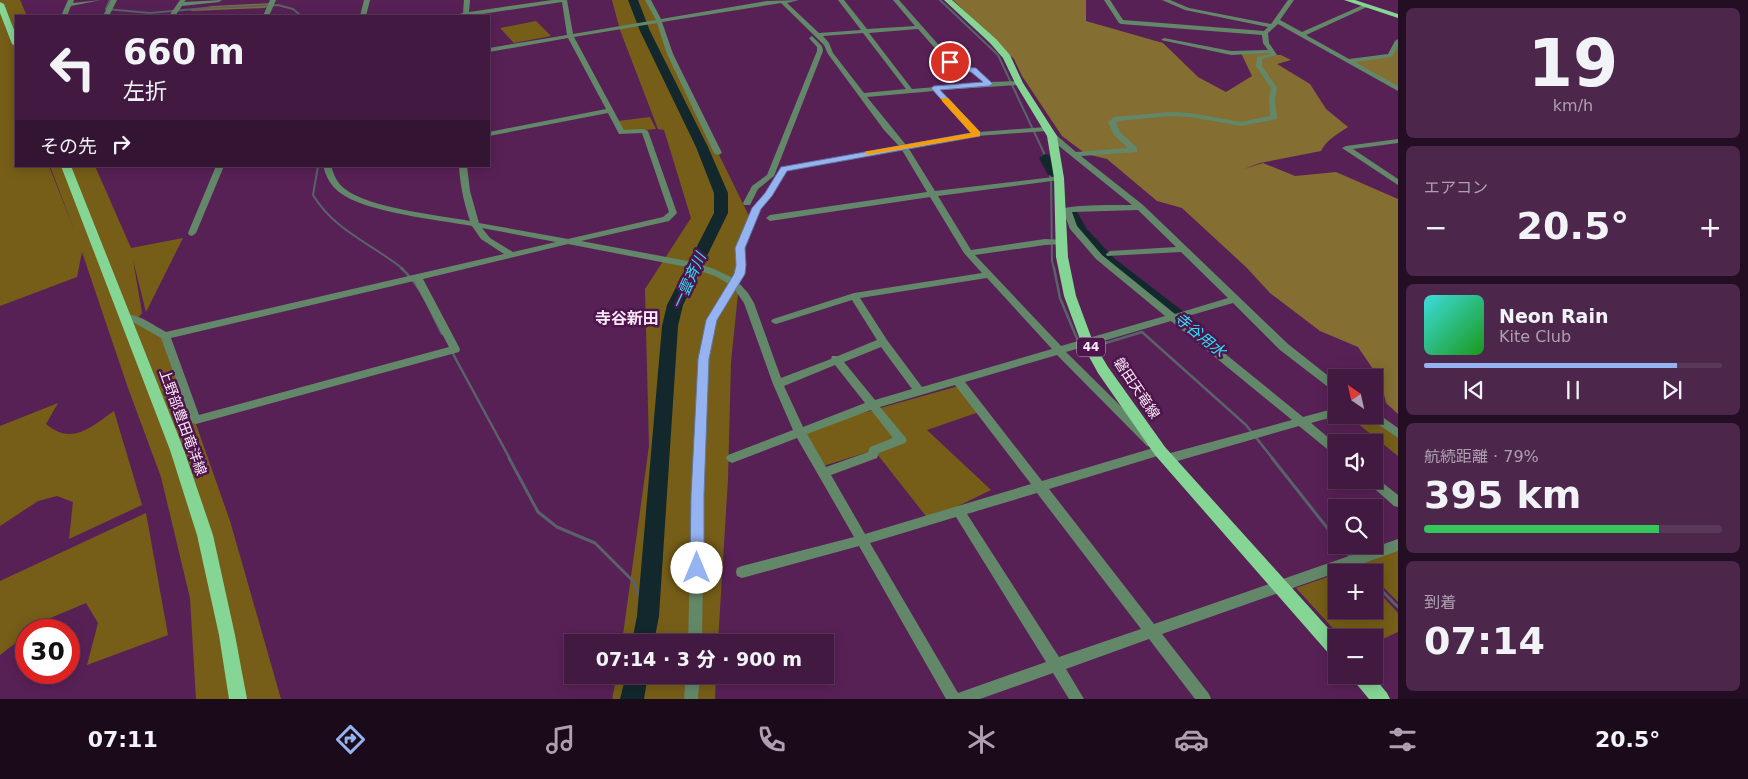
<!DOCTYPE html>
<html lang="ja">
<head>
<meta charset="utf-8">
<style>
	body { margin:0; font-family:"DejaVu Sans","Noto Sans JP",sans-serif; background:#4c264b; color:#f1f3f6; height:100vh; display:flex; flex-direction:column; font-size:19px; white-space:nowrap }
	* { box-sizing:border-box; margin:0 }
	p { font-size:16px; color:#aea0b1 }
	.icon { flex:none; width:28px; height:28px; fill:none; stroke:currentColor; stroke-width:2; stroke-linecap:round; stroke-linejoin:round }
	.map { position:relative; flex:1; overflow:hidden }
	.sheet { display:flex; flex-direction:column; gap:8px; padding:8px; background:#240e23; width:350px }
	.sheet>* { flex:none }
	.guide { position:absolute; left:15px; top:15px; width:475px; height:152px; border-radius:0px; box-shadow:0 2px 12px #0003,0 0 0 1px #5a3859; background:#421940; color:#f1f3f6; overflow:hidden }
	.needle { width:32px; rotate:326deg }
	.tools { position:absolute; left:1328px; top:369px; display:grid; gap:10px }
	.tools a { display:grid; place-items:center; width:55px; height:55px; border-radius:0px; background:#421940; box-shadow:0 2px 12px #0003,0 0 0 1px #5a3859; font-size:25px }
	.speed { position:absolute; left:15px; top:619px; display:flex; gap:10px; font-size:25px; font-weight:700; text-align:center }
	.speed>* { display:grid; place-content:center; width:65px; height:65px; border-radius:50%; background:#421940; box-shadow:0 2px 12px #0003,0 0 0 1px #5a3859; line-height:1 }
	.speed .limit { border:8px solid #d22; background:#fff; color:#111 }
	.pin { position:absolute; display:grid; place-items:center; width:42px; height:42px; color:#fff; margin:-21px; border:2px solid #fff; border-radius:50%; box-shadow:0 1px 5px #0007 }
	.me { position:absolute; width:55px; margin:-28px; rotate:0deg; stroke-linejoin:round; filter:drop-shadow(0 0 4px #0008) }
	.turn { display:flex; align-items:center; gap:18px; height:105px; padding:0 25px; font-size:22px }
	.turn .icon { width:65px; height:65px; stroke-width:2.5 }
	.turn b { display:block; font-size:35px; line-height:42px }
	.then { display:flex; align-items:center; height:48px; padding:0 25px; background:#0003; gap:10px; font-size:19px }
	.big { font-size:38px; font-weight:800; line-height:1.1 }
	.sheet .widget { flex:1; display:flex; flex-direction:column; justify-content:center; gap:8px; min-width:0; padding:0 18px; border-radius:8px; background:#4c264b }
	.sheet .dial { align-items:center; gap:0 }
	.dial b { font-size:65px; line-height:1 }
	.song { display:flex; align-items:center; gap:15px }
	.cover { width:60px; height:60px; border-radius:8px; background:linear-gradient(135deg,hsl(180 70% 55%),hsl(120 70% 35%)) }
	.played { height:5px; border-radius:2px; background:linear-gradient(90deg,#95b2f1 85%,#5a3859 85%) }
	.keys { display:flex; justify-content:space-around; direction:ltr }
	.heat { display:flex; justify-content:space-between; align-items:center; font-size:28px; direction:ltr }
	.charge { height:8px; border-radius:4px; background:linear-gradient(90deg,#34c759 79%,#5a3859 0) }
	.trip { position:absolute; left:564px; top:634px; width:270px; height:50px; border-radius:0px; background:#421940; box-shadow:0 2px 12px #0003,0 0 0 1px #5a3859; font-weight:800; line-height:50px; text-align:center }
	.tab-bar { display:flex; height:80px; justify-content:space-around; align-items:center; background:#1a0a1a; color:#aea0b1 }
	.tab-bar .icon { width:35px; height:35px }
	.tab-bar .active { color:#95b2f1 }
	.tab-bar b { font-size:22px; color:#f1f3f6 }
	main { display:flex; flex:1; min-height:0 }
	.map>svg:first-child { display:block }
</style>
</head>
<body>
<main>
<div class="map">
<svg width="1398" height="699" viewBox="0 0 1398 699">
	<rect width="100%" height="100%" fill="#582156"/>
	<!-- green -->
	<g fill="#765e18">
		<path d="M0,0H20L27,16H16V166H49L75,232L50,166H95L131,248L183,238L146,312L133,260L142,313L136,320L165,336L230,521L281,699H196L190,598L161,477L128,388L82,252L77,277L0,306Z"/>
		<path d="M612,0H650L697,110L749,216L740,274L731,362L728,479L718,642H622L649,446L645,289L691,218L664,130L658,129L620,30Z"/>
		<path d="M536,21L551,36L514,43L500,28Z"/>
		<path d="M650,117L656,129L622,132L618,121Z"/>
		<path d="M962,385L982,411L927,430L991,490L929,520L874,450L820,467L799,431Z"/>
		<path d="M58,403L46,424C72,446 91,427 114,411L142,505L69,539L73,502L57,496L38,501L0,526V426Z"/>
		<path d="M1347,415H1368L1398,438V456Z"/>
		<path d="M146,513L168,635L87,665L98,623L86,603L48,619L33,630H26V635L0,655V581Z"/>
		<path d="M1398,547V602L1374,578V572H1368L1355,560Z"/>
		<path d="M1336,574V610H1374V587L1398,613V632L1374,643V638L1341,637L1296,588Z"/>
		<path d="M617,675H716L715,699H612Z"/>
	</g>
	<!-- forest -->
	<g fill="#846e31">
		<path d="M953,0H1086V21L1163,43L1198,77L1226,92L1252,76L1241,53L1272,52L1273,55H1281L1291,60L1277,64L1310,84L1326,109L1348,127C1338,134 1327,139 1321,151L1260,163L1244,169L1263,163L1295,176L1336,172L1398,199V414L1386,403L1381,381L1358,347L1320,331L1270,293L1247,268L1182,208L1157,201L1107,159L1086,154L1062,136L1022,76L1014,59Z"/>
		<path d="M272,3L270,7L263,8L192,11L190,10L212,6Z"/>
		<path d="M1398,42V89L1351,61L1392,56Z"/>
	</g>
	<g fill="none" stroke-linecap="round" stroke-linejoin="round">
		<!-- stream-far2 -->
		<g stroke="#59626a" stroke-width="2">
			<path d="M110,0L106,9L150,13L206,8L278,5L293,9L301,16"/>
			<path d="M940,0L998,55L1044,153L1051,180L1052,261L1054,269"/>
			<path d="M318,166L313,195C334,230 372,244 403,269"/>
		</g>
		<!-- stream-far1 -->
		<g stroke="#59626a" stroke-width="2.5">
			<path d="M401,268C421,285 430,311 442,334"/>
			<path d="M1054,268L1060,298L1078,341"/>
			<path d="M1099,345L1142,332L1246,425L1273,459"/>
			<path d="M452,352L510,459"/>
		</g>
		<!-- stream -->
		<g stroke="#59626a" stroke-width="3">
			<path d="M509,458L538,512L557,527L595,543L633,581L648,616"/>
			<path d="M1272,458L1336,539"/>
			<path d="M1341,545L1351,558"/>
			<path d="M1356,564L1363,572"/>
			<path d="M1374,583L1398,607"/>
		</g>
		<!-- river -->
		<g fill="#13282c" fill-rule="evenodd">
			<path d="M628,0H638L650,31L708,147L728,193V213L683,305L678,326L659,616L654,642H632L637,616L662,326L667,305L714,213V193L696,147L640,31Z"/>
			<path d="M1045,154L1049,155L1058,172L1056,175L1052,176L1048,175L1039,158Z"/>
			<path d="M1072,211L1077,212L1087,229L1114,258L1198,323L1200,327L1198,331L1192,333L1186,331C1142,296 1095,265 1065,215Z"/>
			<path d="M626,675H648L644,699H620Z"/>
		</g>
		<!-- minor -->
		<g fill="#638869" fill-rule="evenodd">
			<path d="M68,0H74L73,3L101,0L71,6L67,16H61Z"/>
			<path d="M111,0H117L109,16H103Z"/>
			<path d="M180,0H186L184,2L222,0L219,2L182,6L175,16H169Z"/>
			<path d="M270,0H276L269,16H263Z"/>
			<path d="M364,0H370L366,16H360Z"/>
			<path d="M464,0H470L469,12L552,0H567L573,34L656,20L645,0H651L661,19L767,1L799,0L787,3L819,33L861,30L838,0H844L867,29L915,26L893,0H899L959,68H975L991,82L1019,81L1022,83L1019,85L941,90L979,132L1046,127L1050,129L1046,131L977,136L909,149L935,191L1062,176V180H1059L938,196L971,250L1045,239L1064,240L1065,242L1064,244L1045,245L975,255L1061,346L1165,316L1096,259L1070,229L1064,213H1057L1056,211C1065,204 1118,205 1132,205L1049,138V134H1055L1076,152L1128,148L1114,135L1108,122L1114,117L1170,112L1190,113L1241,122L1270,116L1269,100L1271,88L1256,66L1257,57L1270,54L1269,53L1231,55L1161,40L1164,38L1231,51L1268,50L1263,43L1262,35L1121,24L1119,23L1104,0H1110L1123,20L1264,31L1268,27L1185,10L1162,0H1170L1189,8L1271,24L1288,0H1294L1280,20L1302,32L1363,5H1367V7L1306,35L1349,59L1388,54L1395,41L1398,39V47L1392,57L1355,62L1398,86V91L1278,24L1268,33L1269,43L1277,55L1262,59V66L1277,88L1275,100L1277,119L1241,126L1190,117L1170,116L1119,121L1116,123L1120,132L1137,148V152L1081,156L1143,205L1288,344L1336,382V391L1332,390L1280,350L1233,303L1181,318L1303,417L1336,408V415H1340L1311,423L1336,444V454L1332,453L1299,426L1167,464L1163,462L1161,459L1163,456L1167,454L1292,420L1171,321L1066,352L1155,440L1157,443L1155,446L1151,447L1147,446L1057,355L965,382L1042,481L1160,446L1164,448L1166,451L1164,454L1049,489L1154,624L1398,539V551L1162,634L1209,694L1211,699H1195L1149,639L1066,669L1084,699H1069L1053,673L980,699H946L859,546L742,578L737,576L736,572L737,568L742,566L854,537L797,438L732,463L728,461L726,458L728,455L793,430L773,384L744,303L735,290L717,320L709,359L704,495L702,642H688L692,495L699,359L707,320L729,284L715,276L692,268L568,244L423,279L460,349L459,352L196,424L192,423L161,338L133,322L123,319L121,317L123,315C137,312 154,326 166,332L504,254L481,239L472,226C440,220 363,212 339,192C330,185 326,176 323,166H331C334,175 337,183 345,189C369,208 438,215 470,221C464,203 460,185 459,166H467L470,191L479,223L568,239L663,217L669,212L642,133L619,134L608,113L489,136V132L606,109L568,38L489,52V48L567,35L562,2L469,16H452L463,13ZM781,3L824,45L828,54L884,130L899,146L781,167L766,193L752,208L736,248L737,265L735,274L733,278L714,269L693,262L581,241L669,221L677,213L648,131L644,129L624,130L574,37L657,23L667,54L714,153L718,155L722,153L673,54L662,22ZM918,29L955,71H971L984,83L912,89L869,33ZM863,33L906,89L864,93L833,53L829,43L823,36ZM934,91L972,133L906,145L867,97ZM902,150L927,192L770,215L766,218L770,221L930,197L964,253L982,273L854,293L773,319L771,321L773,323L776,324L852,300L877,340L838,356H832L831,359L781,378L754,303L748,293L739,283L745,274L744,248L760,209L772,196L787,171ZM1138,210L1176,247L1110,251L1106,254L1107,256L1181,252L1228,298L1175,314L1102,255L1077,226L1072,212ZM482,228L556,242L513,252L490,238ZM987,278L1052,349L922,387L887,340L860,298ZM414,281L449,347L199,415L171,338ZM881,347L912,389L875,400L844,362ZM835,365L865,403L803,427L784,386ZM955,385L1031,484L865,534L831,475L877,458L879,453L905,443L907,440L905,437L880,407ZM871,410L893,438L870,447L868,452L826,467L807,434ZM1037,493L1141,629L1059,657L967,514ZM956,517L1046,662L958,693L870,543Z"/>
			<path d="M812,36L822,46L823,51L774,176L758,189L750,205H744L743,203L752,186L767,175L817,51V47L809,38Z"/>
			<path d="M1398,139V143L1353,149L1398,179V185L1342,148L1346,146Z"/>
			<path d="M216,166H224L196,233L192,236L189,235L188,233Z"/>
			<path d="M1374,411L1398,428V438L1369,418L1368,415H1374Z"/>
			<path d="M1374,476L1398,495V507L1394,506L1368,483L1366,480H1374Z"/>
			<path d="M686,675H700L698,699H684Z"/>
		</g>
		<!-- major -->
		<g fill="#85d595" fill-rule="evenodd">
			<path d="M944,0H952L996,39L1010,55L1023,83L1057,136L1064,178L1068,257L1076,296L1093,342L1108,367L1165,447L1337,638L1336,657L1330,655L1155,455L1098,373L1081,342L1064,296L1056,257L1054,178L1047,136L1015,83L1003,58L990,43Z"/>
			<path d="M1344,0H1355L1398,14V18Z"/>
			<path d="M0,2L4,4L16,35V46L12,44L0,13Z"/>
			<path d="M61,166H71L184,450L213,535L235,635L247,699H229L219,635L197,535L170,450Z"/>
			<path d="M1351,675H1372L1387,693L1390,699H1369L1354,681Z"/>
		</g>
	</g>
	<!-- route -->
	<path fill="#95b2f1" stroke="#61749d" d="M948,60H953L959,67L976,68L993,84L989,86L940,90L980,132V136L787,171L772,196L761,209L745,248L746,265L745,274L717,320L709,359L704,495V568L702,573L697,575L692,573L690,568L691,495L698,359L706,320L734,274L736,265L735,248L752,208L765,193L781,167L971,133L931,88L934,86L983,82L971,72L955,71L947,62Z"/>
	<!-- slow -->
	<path fill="#f59e0b" d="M942,98H948L980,132V136L866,155V151H869L971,133L942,101Z"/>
	<g text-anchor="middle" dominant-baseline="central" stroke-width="5" stroke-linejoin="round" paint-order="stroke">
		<!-- shield labels -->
		<rect fill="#4d154b" stroke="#c8a9c6" stroke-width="1" x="1077" y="337.5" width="28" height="19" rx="4"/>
		<g font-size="12" font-weight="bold" fill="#fde8fa">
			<text x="1091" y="347">44</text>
		</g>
		<!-- street labels -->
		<g font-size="14" fill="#fde8fa" stroke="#4d154b">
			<text transform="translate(1137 388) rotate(56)">磐田天竜線</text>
			<text transform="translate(183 422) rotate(70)">上野部豊田竜洋線</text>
		</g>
		<!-- water labels -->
		<g font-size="15" font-style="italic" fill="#30e1f9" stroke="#4d154b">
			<text transform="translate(689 281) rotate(-65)">一雲斉川</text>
			<text transform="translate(1200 335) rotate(39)">寺谷用水</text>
		</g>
		<!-- quarter labels -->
		<g font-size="16" font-weight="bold" fill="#fde8fa" stroke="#4d154b">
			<text x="627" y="318">寺谷新田</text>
		</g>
	</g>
</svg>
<div class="tools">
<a><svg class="needle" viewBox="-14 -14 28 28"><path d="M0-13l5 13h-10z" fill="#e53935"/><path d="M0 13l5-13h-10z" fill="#aea0b1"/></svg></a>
<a><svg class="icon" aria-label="sound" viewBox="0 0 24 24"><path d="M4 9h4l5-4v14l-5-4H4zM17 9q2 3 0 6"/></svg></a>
<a><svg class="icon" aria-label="search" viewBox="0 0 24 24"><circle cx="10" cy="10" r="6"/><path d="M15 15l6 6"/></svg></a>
<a>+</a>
<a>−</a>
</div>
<div class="speed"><div class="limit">30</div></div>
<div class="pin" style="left:950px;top:62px;background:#d93025"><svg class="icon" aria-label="arrive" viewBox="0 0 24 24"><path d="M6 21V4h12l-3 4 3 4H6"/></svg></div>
<svg class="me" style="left:697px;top:568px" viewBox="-20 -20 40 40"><circle r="19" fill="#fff"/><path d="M0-13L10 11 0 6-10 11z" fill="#95b2f1"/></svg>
<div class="trip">07:14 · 3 分 · 900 m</div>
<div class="guide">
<div class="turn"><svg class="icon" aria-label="left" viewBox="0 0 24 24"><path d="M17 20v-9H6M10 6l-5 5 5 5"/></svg><div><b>660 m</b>左折</div></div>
<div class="then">その先<svg class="icon" aria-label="right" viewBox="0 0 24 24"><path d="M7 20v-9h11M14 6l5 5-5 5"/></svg></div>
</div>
</div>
<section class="sheet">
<div class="widget dial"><b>19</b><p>km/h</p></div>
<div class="widget"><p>エアコン</p>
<div class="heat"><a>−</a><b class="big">20.5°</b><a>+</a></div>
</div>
<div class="widget">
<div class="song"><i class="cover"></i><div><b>Neon Rain</b><p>Kite Club</p></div></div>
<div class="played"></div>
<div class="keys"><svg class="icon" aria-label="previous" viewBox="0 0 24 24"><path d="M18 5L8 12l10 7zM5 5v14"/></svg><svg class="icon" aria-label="pause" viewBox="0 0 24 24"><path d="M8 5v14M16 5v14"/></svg><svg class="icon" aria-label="next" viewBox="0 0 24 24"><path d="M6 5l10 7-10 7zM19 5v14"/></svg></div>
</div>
<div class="widget"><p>航続距離 · 79%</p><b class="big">395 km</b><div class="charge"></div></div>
<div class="widget"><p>到着</p><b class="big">07:14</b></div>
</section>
</main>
<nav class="tab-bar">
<b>07:11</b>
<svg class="icon active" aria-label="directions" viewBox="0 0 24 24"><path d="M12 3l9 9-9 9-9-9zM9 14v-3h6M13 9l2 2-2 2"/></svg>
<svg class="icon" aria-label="music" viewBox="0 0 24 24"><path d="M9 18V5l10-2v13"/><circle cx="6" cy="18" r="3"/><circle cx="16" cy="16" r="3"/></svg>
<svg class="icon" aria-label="phone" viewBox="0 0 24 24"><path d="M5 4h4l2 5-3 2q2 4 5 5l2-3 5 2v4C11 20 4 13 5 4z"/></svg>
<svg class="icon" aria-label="climate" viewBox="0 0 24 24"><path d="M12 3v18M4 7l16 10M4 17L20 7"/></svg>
<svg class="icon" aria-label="car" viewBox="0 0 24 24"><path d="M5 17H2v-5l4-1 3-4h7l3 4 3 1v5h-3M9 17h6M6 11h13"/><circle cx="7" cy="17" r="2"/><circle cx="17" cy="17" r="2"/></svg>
<svg class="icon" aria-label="filters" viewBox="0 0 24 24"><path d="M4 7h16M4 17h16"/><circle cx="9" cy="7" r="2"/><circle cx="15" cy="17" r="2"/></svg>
<b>20.5°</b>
</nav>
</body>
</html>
